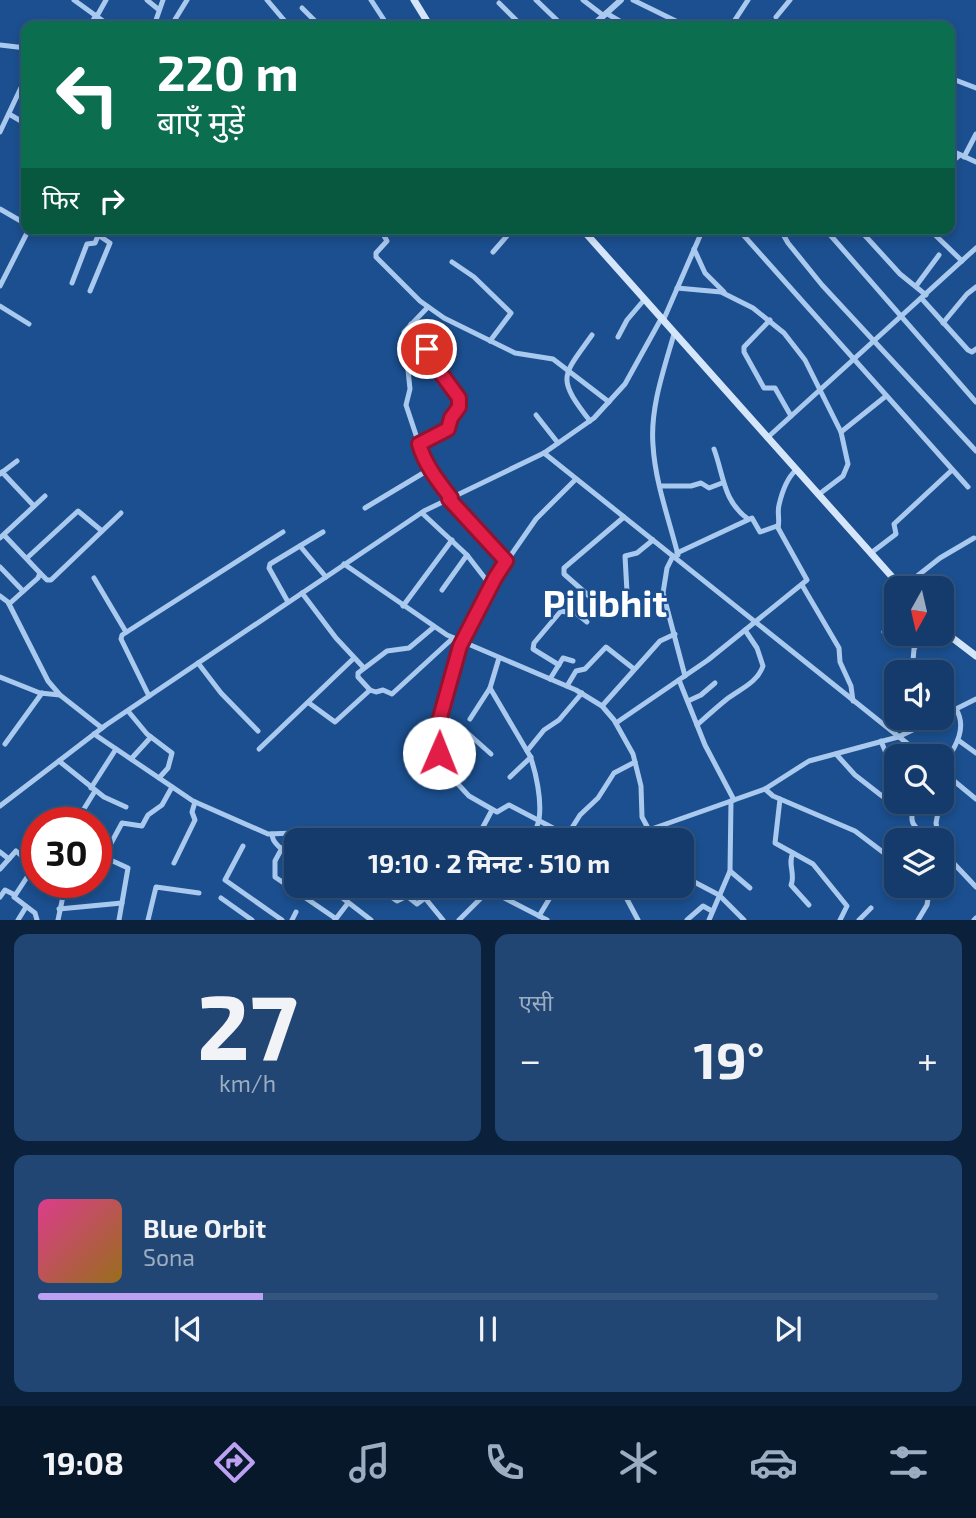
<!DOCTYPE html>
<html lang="hi">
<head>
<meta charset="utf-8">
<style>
	body { margin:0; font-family:"Exo 2","Noto Sans Devanagari",sans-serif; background:#214673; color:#f1f3f6; height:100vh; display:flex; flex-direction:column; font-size:26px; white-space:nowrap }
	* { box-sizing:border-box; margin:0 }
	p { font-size:23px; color:#9dadc1 }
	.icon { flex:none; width:38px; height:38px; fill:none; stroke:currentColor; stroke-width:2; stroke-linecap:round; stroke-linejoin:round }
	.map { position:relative; height:920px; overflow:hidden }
	.drawer { display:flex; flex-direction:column; gap:14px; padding:14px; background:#0b203b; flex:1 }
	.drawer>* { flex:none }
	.banner { position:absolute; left:21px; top:21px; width:934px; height:214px; border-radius:14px; box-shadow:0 4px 10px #0003,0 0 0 2px #33557e; background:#0b6e4f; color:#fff; overflow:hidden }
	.needle { width:46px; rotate:188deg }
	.controls { position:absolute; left:884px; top:576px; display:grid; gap:14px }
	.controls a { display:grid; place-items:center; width:70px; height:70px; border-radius:14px; background:#143b6b; box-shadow:0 4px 10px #0003,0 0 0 2px #33557e; font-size:35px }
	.speed { position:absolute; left:21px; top:807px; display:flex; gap:14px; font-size:35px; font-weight:700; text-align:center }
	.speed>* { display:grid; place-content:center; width:91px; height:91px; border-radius:50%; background:#143b6b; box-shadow:0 4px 10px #0003,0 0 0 2px #33557e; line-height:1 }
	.speed .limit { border:10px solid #d22; background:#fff; color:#111 }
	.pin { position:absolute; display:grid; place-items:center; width:60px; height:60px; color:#fff; margin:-30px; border:4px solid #fff; border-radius:50%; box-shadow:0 2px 7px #0007 }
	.me { position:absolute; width:77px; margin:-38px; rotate:1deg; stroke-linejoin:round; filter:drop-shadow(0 0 5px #0008) }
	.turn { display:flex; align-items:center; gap:24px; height:147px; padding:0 21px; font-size:32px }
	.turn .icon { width:91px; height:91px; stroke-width:2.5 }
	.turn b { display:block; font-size:49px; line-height:60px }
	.then { display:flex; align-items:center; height:66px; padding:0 21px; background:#0003; gap:14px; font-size:26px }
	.big { font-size:52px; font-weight:700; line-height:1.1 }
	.drawer .card { flex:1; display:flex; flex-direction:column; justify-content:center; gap:10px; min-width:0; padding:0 24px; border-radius:14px; background:#214673 }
	.drawer .dial { align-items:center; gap:0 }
	.dial b { font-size:91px; line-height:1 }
	.song { display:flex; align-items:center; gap:21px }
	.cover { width:84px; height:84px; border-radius:10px; background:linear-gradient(135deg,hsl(330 70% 55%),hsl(40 70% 35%)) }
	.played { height:7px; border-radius:4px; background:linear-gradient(90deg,#bca0f2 25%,#33557e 25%) }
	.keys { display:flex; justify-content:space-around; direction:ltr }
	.heat { display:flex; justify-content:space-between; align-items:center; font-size:38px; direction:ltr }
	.drawer .tiles { flex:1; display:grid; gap:14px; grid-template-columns:1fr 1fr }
	.card:last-child { grid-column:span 2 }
	.trip { position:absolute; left:284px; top:828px; width:410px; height:70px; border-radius:14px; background:#143b6b; box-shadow:0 4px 10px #0003,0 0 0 2px #33557e; font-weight:700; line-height:70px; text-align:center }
	.tabs { display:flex; height:112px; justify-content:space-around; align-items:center; background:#08182b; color:#9dadc1 }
	.tabs .icon { width:49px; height:49px }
	.tabs .on { color:#bca0f2 }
	.tabs b { font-size:32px; color:#f1f3f6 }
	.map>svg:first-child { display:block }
</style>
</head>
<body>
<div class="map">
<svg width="976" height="920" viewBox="0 0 976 920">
	<rect width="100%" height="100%" fill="#1b4f8f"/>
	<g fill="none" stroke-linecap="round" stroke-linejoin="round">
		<!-- minor -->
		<g stroke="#a9c9ee" stroke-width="5">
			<path d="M74,0L110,26"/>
			<path d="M147,0L158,9"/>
			<path d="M267,0L289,26"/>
			<path d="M371,0L388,26"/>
			<path d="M536,0L563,26"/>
			<path d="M583,0L604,16"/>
			<path d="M633,0L686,26"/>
			<path d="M499,3L522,26"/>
			<path d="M302,8L320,26"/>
			<path d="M606,13L628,26"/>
			<path d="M97,16L106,0"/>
			<path d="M776,17L790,0"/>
			<path d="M90,26L96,15"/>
			<path d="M162,26L156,20L163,0"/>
			<path d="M171,26L187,0"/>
			<path d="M731,26L748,0"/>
			<path d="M0,45L26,48"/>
			<path d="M950,78L976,88"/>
			<path d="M9,114L26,124"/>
			<path d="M0,132L26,77"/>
			<path d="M950,150L976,162"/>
			<path d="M964,157L976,134"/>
			<path d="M950,163L960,155"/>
			<path d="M0,209L26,224"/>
			<path d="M380,229L387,241L376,253V257L420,301L444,318L515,353L553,359L609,402"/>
			<path d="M738,229L968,487"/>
			<path d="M780,229L788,243L822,285L976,451"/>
			<path d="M825,229L976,402"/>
			<path d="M859,229L900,274L926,295"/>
			<path d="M929,229L962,261"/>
			<path d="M694,249L705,273L724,292"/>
			<path d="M493,252L513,229"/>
			<path d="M452,262L474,277L511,313L490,341"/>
			<path d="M72,283L87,244L95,243L101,229"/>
			<path d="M0,286L29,229"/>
			<path d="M916,286L939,255"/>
			<path d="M677,288L721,292L753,308L784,333L805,360L841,432L848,464L843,476L818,495"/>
			<path d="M90,291L110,243L98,235"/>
			<path d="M922,299L968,350L972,352L976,349"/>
			<path d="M0,306L29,324"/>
			<path d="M428,307L404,332L411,358L408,370L410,389L406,405L424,459L451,498"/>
			<path d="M770,320L744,347V352L764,388H775L791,416"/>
			<path d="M663,321L703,229"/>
			<path d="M943,323L967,294L976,287"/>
			<path d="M411,324L426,346L427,354L459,401V407L451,418L448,430L419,444"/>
			<path d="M674,334C664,369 650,408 653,445C655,482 669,519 678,555"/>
			<path d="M618,337L627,320L644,300"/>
			<path d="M536,415L558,443"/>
			<path d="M590,421C556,377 562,377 592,335"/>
			<path d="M841,432L886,396"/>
			<path d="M767,438L976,248"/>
			<path d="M714,449C724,476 723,501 748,519"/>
			<path d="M544,453L923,756"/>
			<path d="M2,472L34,506"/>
			<path d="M0,474L17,461"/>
			<path d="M576,479L536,519L495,578L460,646L434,739L443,768L469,796L497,812L509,805L576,840"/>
			<path d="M661,486H691L701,483L709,488L722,483"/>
			<path d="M449,499L507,561"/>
			<path d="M365,508L430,469"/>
			<path d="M422,513L467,555L491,586"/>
			<path d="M778,528C780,520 777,513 779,505C782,492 786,479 796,470"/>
			<path d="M4,535L40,573L38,578L9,604"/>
			<path d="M0,538L45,496"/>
			<path d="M300,546L326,577"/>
			<path d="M871,553L896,534L894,524L952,470"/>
			<path d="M673,556L667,568L663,593L685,676"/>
			<path d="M27,558L78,511L102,531"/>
			<path d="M344,564L447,635L576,690L602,706L614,720L633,754L641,786L642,817L649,830"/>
			<path d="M0,567L23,591"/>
			<path d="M40,573L47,580H51L121,513"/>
			<path d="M94,578L126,632"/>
			<path d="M802,585L839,648L840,662L851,686L853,701"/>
			<path d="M902,588L940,558L974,538"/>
			<path d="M442,590L467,555"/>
			<path d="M627,592L625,556L637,553L653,540"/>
			<path d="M302,593L336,638L364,668"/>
			<path d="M0,596L8,602L48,681L60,695L102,728"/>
			<path d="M589,596L564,574V568L624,517"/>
			<path d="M288,602L269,568L270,564L323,532"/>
			<path d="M403,606L452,540"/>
			<path d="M884,632L896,623"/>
			<path d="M499,658L490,688L530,756C536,772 542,801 539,819C538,827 534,833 530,840"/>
			<path d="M198,663L221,693L258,731"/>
			<path d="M559,665L533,649L534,643L561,611L566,612L570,608L587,622"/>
			<path d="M912,672L914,649L922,634"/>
			<path d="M0,677L40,693L60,695"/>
			<path d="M550,679L563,658L573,661"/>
			<path d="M679,680L705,745L734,800"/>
			<path d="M567,686L576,671L585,669L606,647L634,669"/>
			<path d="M370,690L358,677V673L387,651L409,648L434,627"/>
			<path d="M149,696L121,639L122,635L283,532"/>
			<path d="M688,701L701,695L715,683"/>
			<path d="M309,703L335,722L370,690L376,692L383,690L392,694L453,638"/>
			<path d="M602,706L660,641L675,634"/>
			<path d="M128,711L147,734L172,753L168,768L159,778"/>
			<path d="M441,715L463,729L491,754"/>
			<path d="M942,716L976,699"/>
			<path d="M470,719L490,688"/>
			<path d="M616,723L708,660L807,580L777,526L760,532L752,518L677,553"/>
			<path d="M697,725C707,716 717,707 727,699C740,689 757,683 763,666L757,648L745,630"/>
			<path d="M94,734L193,801L268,834L350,831L413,840"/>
			<path d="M958,740L976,753"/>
			<path d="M881,741L896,777"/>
			<path d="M5,744L42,693"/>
			<path d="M259,749L354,658"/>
			<path d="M527,751L544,730L559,720L582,693"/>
			<path d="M836,754L855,775L882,796"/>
			<path d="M131,759L151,737"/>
			<path d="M59,761L104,797L126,807"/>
			<path d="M942,769C952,751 969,730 956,709"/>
			<path d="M942,771L976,799"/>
			<path d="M510,777L531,757"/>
			<path d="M91,788L116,749"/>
			<path d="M765,789L773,796L855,831L896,862"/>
			<path d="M942,795L947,775"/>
			<path d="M780,799L775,843L813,864L847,906L840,920"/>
			<path d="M903,802L912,816C910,830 928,834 939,839"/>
			<path d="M0,806L106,725L424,511L544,453L594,418L625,384L661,319"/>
			<path d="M82,812L95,791"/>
			<path d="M272,834C272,845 287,852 296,859"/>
			<path d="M568,834L580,815L598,798L614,773L635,762"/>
			<path d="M476,840L492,810"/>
			<path d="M628,840L646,831L765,789L809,761L898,737L938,718"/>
			<path d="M939,840L936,823L940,802"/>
			<path d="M243,846L225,880L282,920"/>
			<path d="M282,848L275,861V877L335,918"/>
			<path d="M942,851L976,887"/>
			<path d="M0,852L9,859"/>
			<path d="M793,853C787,864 796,874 791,885L809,905"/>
			<path d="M104,857L128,868L119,920"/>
			<path d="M174,863L195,820L192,812L195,802"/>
			<path d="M0,869L16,851L33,866"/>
			<path d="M96,871L122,823L142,826L148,815L162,805L172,787"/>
			<path d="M730,871L750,888"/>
			<path d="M681,875L719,895L744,920"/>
			<path d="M83,882L89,884L91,882"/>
			<path d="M327,886L371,920"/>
			<path d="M620,886L638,920"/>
			<path d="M489,890L547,920"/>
			<path d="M387,894L397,901L407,896L417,904L425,898L443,920"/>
			<path d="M0,897L5,890L15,895"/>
			<path d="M221,898L252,920"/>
			<path d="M59,909L122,903"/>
			<path d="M539,916L557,886"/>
			<path d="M18,920L26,907"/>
			<path d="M37,920L35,913L14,897L37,862"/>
			<path d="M58,920L66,882"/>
			<path d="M148,920L156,887L199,893"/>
			<path d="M292,920L296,912"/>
			<path d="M335,920L348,903"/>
			<path d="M459,920L493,886"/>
			<path d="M687,920L703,906L712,911"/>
			<path d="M709,920L730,871L731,801"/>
			<path d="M859,920L871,908"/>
			<path d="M918,920L927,905L930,886"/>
			<path d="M974,920L976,918"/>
		</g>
		<!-- tertiary -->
		<path stroke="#a9c9ee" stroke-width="6" d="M592,26L621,0"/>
		<!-- secondary -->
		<g stroke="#d6e6fa" stroke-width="7">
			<path d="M414,0L430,26"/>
			<path d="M582,229L902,588"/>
			<path d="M942,630L976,656"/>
		</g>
	</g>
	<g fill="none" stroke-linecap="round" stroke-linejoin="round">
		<defs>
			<path id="route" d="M427,349V354L459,398V407L451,418L448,429L419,444C425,465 438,481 451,498L449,499L506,561L495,578L460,646L434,739L439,753"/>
		</defs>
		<!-- route casing -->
		<use href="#route" stroke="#92132f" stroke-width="18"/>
		<!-- route -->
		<use href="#route" stroke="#e11d48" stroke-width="12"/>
	</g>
	<g text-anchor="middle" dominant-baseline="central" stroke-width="5" stroke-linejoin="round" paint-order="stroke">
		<!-- town labels -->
		<g font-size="37" font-weight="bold" fill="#fff" stroke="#1b4f8f">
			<text x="605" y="602">Pilibhit</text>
		</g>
	</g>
</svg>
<div class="controls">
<a><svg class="needle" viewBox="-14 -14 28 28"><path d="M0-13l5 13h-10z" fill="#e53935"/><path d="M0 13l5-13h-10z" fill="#9dadc1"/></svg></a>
<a><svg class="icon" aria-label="sound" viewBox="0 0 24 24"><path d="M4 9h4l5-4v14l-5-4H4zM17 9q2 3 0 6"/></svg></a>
<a><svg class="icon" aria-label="search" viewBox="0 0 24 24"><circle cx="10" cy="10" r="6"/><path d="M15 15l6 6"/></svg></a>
<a><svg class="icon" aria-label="layers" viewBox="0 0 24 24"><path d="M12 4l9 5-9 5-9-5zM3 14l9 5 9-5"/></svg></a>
</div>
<div class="speed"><div class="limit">30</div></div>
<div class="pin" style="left:427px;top:349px;background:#d93025"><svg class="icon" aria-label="arrive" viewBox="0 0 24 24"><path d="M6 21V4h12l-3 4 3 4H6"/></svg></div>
<svg class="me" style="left:439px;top:753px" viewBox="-20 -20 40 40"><circle r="19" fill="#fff"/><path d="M0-13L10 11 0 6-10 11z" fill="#e11d48"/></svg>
<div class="trip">19:10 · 2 मिनट · 510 m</div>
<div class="banner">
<div class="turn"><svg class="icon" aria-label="left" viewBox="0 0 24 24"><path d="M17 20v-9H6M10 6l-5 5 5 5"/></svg><div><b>220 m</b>बाएँ मुड़ें</div></div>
<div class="then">फिर<svg class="icon" aria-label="right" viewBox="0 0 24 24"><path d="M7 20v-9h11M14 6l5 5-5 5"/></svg></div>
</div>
</div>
<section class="drawer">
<div class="tiles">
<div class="card dial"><b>27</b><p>km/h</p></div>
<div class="card"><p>एसी</p>
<div class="heat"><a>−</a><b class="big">19°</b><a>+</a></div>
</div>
<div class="card">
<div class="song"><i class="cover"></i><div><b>Blue Orbit</b><p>Sona</p></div></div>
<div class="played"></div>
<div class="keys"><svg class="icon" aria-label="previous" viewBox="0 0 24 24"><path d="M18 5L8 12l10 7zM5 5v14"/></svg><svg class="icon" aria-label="pause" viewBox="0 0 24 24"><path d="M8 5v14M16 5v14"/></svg><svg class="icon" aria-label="next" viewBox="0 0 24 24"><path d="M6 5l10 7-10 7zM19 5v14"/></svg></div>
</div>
</div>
</section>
<nav class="tabs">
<b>19:08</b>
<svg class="icon on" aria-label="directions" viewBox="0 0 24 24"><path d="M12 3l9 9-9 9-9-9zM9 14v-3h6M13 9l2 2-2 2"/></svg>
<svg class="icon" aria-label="music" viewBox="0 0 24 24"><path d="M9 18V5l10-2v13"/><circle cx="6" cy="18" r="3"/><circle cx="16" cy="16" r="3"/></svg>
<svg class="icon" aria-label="phone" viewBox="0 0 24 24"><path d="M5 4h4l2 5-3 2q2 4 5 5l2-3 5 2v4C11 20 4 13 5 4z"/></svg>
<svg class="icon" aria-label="climate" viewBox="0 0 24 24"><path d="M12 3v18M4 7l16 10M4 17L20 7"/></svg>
<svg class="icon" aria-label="car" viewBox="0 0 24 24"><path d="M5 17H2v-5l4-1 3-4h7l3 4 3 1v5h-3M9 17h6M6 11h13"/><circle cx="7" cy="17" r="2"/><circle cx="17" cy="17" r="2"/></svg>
<svg class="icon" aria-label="filters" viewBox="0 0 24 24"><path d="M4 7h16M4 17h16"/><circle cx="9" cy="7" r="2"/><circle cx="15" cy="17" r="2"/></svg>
</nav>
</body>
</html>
